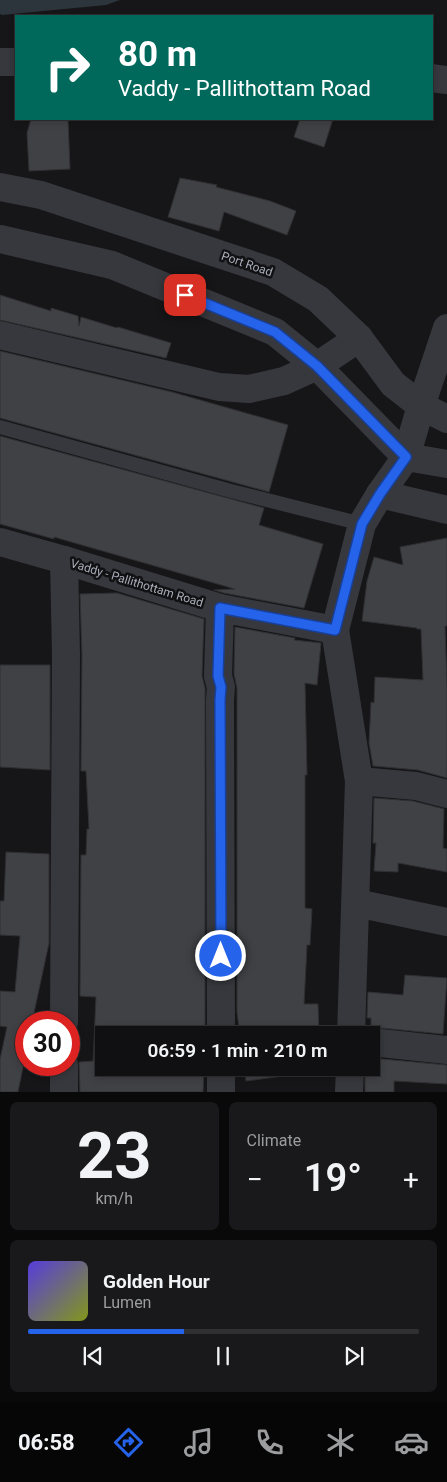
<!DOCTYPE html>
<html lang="en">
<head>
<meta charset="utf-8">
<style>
	body { margin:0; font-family:Roboto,sans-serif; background:#19191b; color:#f1f3f6; height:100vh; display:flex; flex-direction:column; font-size:19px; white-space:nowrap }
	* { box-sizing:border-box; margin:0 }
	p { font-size:16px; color:#9c9d9f }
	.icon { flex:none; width:28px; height:28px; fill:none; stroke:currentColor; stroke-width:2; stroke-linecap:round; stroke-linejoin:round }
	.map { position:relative; height:1092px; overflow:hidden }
	.details { display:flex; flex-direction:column; gap:10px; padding:10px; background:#09090a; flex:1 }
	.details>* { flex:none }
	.top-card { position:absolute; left:15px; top:15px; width:418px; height:105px; border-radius:0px; box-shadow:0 2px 8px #0003,0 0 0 1px #303032; background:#00695c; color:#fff; overflow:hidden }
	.speed { position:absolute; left:15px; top:1011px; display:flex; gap:10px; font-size:25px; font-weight:700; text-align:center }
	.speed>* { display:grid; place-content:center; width:65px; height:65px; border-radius:50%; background:#101012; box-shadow:0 2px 8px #0003,0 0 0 1px #303032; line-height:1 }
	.speed .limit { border:8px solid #d22; background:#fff; color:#111 }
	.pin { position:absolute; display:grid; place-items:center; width:42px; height:42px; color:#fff; margin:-21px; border-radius:10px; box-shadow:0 2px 8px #0006 }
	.me { position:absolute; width:55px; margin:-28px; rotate:0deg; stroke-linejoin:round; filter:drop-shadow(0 0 4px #0008) }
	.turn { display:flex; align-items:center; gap:18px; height:105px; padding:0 20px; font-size:22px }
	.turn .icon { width:65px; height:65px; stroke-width:2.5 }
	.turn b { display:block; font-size:35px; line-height:42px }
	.big { font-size:38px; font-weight:600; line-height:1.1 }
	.details .widget { flex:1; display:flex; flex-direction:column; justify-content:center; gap:8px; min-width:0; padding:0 18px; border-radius:8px; background:#19191b }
	.details .dial { align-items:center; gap:0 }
	.dial b { font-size:65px; line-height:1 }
	.song { display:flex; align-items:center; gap:15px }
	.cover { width:60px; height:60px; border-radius:8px; background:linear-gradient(135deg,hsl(250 70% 55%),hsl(70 70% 35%)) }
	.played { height:5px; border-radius:2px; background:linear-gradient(90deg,#2563eb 40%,#303032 40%) }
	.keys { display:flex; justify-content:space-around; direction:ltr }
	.heat { display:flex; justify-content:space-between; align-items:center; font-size:28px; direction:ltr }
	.details .tiles { flex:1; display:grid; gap:10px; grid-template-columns:1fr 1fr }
	.widget:last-child { grid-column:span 2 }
	.trip { position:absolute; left:95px; top:1026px; width:285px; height:50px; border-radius:0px; background:#101012; box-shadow:0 2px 8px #0003,0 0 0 1px #303032; font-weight:600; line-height:50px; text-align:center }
	.tabs { display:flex; height:80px; justify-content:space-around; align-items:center; background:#060607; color:#9c9d9f }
	.tabs .icon { width:35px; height:35px }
	.tabs .selected { color:#2563eb }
	.tabs b { font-size:22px; color:#f1f3f6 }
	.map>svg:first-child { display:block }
</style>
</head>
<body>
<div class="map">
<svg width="447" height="1092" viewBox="0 0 447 1092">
	<rect width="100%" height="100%" fill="#161618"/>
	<!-- water -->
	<path fill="#2c353c" d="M0,0H120L106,5L2,15L0,14Z"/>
	<!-- building -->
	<g fill="#404145" stroke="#303034">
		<path d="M31,119H68L70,169L29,171L27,133Z"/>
		<path d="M300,119H333L324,147L294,137Z"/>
		<path d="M180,178L217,185L216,187L270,201L296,211L287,235L224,212L219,231L168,217Z"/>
		<path d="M0,295L51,311V308L78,316L79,326L81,317L117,328L118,327L171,343L166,358L0,320Z"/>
		<path d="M0,351L172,392L288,425L269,492L0,418Z"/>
		<path d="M0,436L264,508L259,525L323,544L304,608L224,593L214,590L235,589L54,537V539L0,524Z"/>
		<path d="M447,538V626H445L447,685V778L418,770L373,766L369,743L371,702L374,703L375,677L423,680L421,629H417V628L362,621L367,581L374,557L403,565L400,547Z"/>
		<path d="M117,593L204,619L202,676L205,688V1035H104V1068H204L203,1092H80L79,1062L93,1061L96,997L80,996L81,855H86L87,829H89L86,771H81L82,655L80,594Z"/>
		<path d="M235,627L295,638L294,640L321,643L317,685L305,683L307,775H305V908L312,909L310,945H307L304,1004H318L319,1035H240L237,1012V688L234,674Z"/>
		<path d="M0,665H50V770L0,767Z"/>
		<path d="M374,798L413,801L444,809L443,848L447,849V872L398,863V872L374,871L376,843H373Z"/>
		<path d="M6,852L49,854V943L32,1022H26V1053L18,1092H0V1059L7,1027L0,1026V991L15,992L20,936L0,935V901H4Z"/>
		<path d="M405,975L447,978L443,1034L371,1027V1018H367L368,992L403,995Z"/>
		<path d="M371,1058L447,1065V1084L394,1081V1092H365V1068H371Z"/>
		<path d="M244,1068H290L291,1075L246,1081Z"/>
	</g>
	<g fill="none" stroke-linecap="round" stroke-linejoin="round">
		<!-- service -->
		<path stroke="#37383d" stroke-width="14" d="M0,427L231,491L362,524"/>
		<!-- minor -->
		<g stroke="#37383d" stroke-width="28">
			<path d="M0,62H16"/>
			<path d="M431,78L447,80"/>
			<path d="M0,335L219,387L249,389L284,381L317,366L359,338"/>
			<path d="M421,406L447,328"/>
			<path d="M380,494L447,510"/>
			<path d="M0,542L64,560L220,608L335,630"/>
			<path d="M64,560L66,655L64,1022"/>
			<path d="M220,608L218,676L221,687L220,700L221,1035"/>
			<path d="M359,781L416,786L447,794"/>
			<path d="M356,903L447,922"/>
			<path d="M371,1042L447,1050"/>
			<path d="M221,1068V1092"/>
			<path d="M64,1092V1065"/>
		</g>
		<!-- tertiary -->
		<g stroke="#37383d" stroke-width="28">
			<path d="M0,187L41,195L273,272L318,299L359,338L393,384L421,406L447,419"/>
			<path d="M0,239L112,265L275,332L317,366L406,457L447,464"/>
			<path d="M351,1035L359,781L335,630L362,524L380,494L406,457L421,406"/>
			<path d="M349,1092L350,1068"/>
		</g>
	</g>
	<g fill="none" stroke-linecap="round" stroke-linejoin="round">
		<defs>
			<path id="route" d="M185,295L275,332L317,366L406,457L380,494L362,524L335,630L220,608L218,676L221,687L220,700L221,956"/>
		</defs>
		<!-- route casing -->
		<use href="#route" stroke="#184099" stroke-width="12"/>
		<!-- route -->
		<use href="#route" stroke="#2563eb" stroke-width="9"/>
	</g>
	<g text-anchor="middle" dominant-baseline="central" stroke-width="5" stroke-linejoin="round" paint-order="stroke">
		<!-- street labels -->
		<g font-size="12" fill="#a8adb8" stroke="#111113">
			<text transform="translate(247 264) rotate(19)">Port Road</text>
			<text transform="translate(137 583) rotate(17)">Vaddy - Pallithottam Road</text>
		</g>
	</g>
</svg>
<div class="speed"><div class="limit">30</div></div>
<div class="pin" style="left:185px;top:295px;background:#d93025"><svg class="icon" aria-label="arrive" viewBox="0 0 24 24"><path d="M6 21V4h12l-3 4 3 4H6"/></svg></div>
<svg class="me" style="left:221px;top:956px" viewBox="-20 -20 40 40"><circle r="17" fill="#2563eb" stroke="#fff" stroke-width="3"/><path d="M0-11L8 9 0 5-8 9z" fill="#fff"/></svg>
<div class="trip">06:59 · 1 min · 210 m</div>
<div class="top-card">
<div class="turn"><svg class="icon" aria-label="right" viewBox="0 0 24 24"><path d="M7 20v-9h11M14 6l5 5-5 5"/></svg><div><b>80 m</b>Vaddy - Pallithottam Road</div></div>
</div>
</div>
<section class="details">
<div class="tiles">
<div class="widget dial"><b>23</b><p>km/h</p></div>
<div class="widget"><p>Climate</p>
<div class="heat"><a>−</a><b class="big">19°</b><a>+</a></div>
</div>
<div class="widget">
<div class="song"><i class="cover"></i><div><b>Golden Hour</b><p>Lumen</p></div></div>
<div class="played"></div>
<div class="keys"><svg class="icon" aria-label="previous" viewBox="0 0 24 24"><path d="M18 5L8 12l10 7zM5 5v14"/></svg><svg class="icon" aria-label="pause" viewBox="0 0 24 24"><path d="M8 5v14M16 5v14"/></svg><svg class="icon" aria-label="next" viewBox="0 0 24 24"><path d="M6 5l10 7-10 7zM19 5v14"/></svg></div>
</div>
</div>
</section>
<nav class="tabs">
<b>06:58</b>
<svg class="icon selected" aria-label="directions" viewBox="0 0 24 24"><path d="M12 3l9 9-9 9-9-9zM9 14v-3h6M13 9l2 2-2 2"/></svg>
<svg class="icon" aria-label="music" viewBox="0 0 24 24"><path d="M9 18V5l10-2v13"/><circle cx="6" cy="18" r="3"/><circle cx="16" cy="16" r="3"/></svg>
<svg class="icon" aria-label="phone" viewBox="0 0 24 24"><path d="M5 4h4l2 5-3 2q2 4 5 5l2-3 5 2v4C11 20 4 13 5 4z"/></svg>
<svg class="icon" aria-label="climate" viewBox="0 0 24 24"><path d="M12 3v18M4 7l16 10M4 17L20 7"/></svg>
<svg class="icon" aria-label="car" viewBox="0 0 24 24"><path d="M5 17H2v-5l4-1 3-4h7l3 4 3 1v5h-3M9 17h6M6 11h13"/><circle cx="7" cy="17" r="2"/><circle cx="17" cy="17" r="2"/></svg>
</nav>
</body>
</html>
